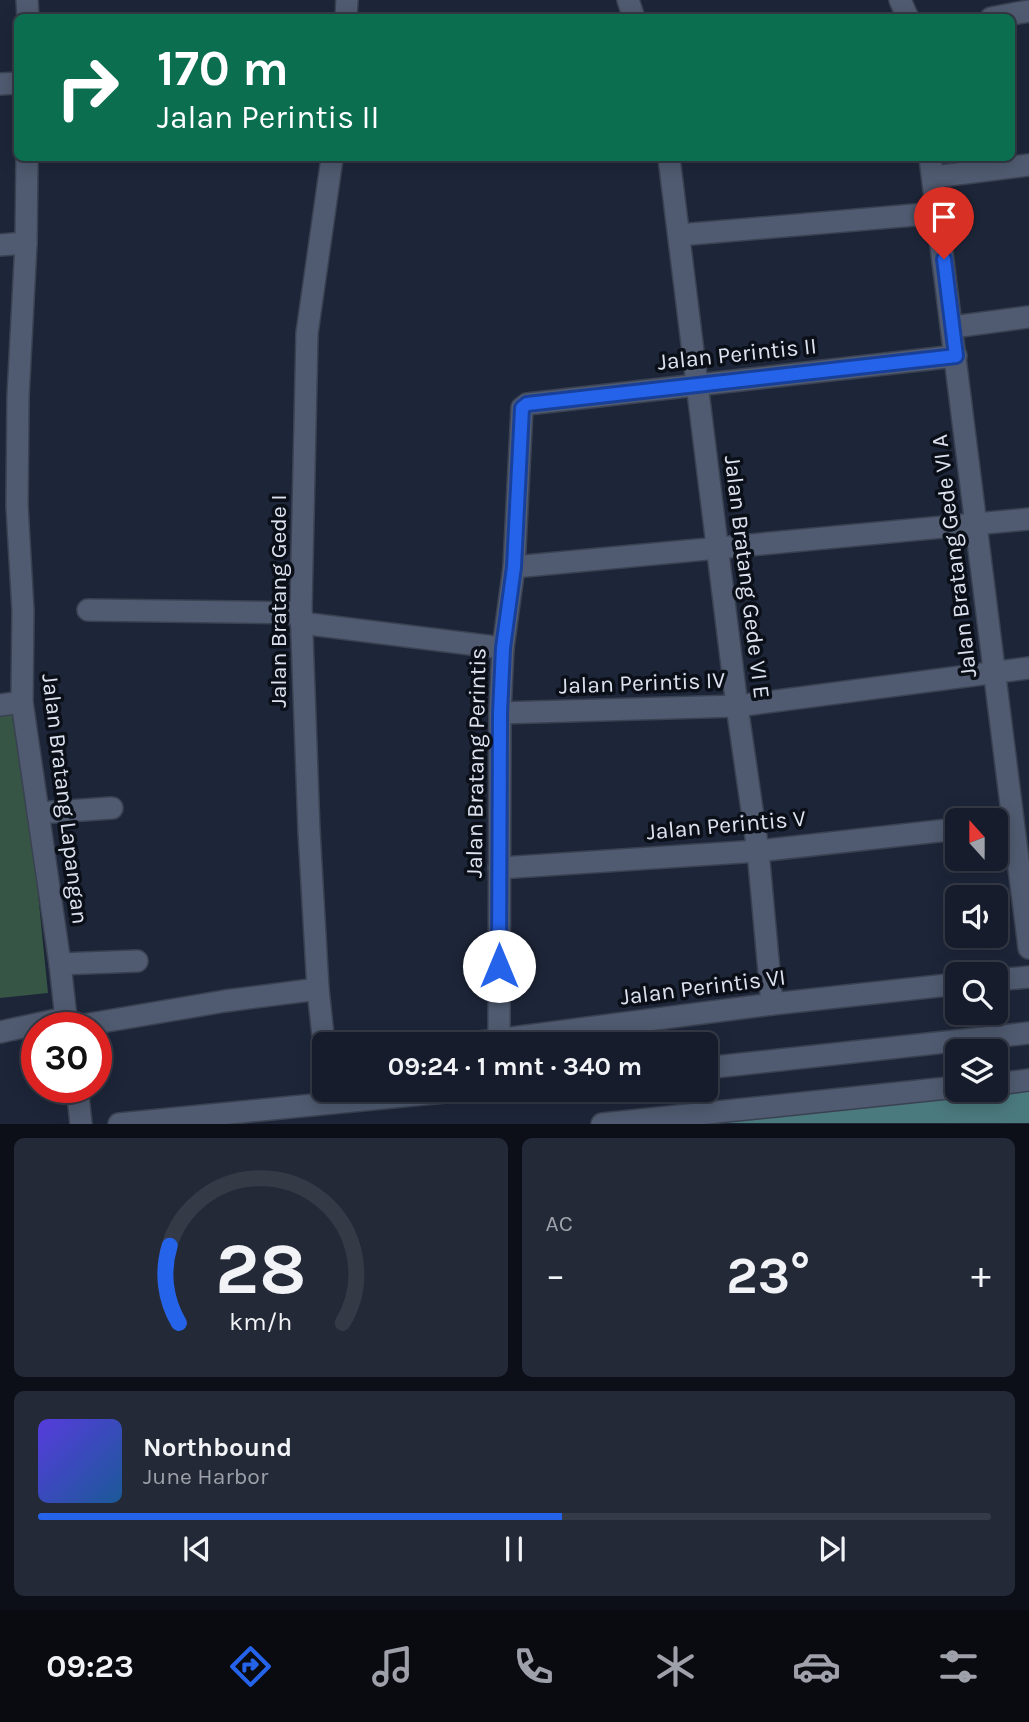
<!DOCTYPE html>
<html lang="id">
<head>
<meta charset="utf-8">
<style>
	body { margin:0; font-family:Karla,sans-serif; background:#232937; color:#f1f3f6; height:100vh; display:flex; flex-direction:column; font-size:26px; white-space:nowrap }
	* { box-sizing:border-box; margin:0 }
	p { font-size:23px; color:#9ea1a9 }
	.icon { flex:none; width:38px; height:38px; fill:none; stroke:currentColor; stroke-width:2; stroke-linecap:round; stroke-linejoin:round }
	.map { position:relative; height:1124px; overflow:hidden }
	.panel { display:flex; flex-direction:column; gap:14px; padding:14px; background:#0c0f18; flex:1 }
	.panel>* { flex:none }
	.hud { position:absolute; left:14px; top:14px; width:1001px; height:147px; border-radius:10px; box-shadow:0 4px 18px #0003,0 0 0 2px #353a47; background:#0b6e4f; color:#fff; overflow:hidden }
	.needle { width:46px; rotate:339deg }
	.fabs { position:absolute; left:945px; top:808px; display:grid; gap:14px }
	.fabs a { display:grid; place-items:center; width:63px; height:63px; border-radius:10px; background:#161c2b; box-shadow:0 4px 18px #0003,0 0 0 2px #353a47; font-size:35px }
	.speed { position:absolute; left:21px; top:1012px; display:flex; gap:14px; font-size:35px; font-weight:700; text-align:center }
	.speed>* { display:grid; place-content:center; width:91px; height:91px; border-radius:50%; background:#161c2b; box-shadow:0 4px 18px #0003,0 0 0 2px #353a47; line-height:1 }
	.speed .limit { border:10px solid #d22; background:#fff; color:#111 }
	.pin { position:absolute; display:grid; place-items:center; width:60px; height:60px; color:#fff; margin:-72px -30px; border-radius:50% 50% 50% 0; rotate:-45deg; box-shadow:0 0 7px #0007 }
	.pin .icon { rotate:45deg }
	.me { position:absolute; width:77px; margin:-38px; rotate:0deg; stroke-linejoin:round; filter:drop-shadow(0 0 5px #0008) }
	.turn { display:flex; align-items:center; gap:24px; height:147px; padding:0 28px; font-size:32px }
	.turn .icon { width:91px; height:91px; stroke-width:2.5 }
	.turn b { display:block; font-size:49px; line-height:60px }
	.big { font-size:52px; font-weight:700; line-height:1.1 }
	.panel .widget { flex:1; display:flex; flex-direction:column; justify-content:center; gap:10px; min-width:0; padding:0 24px; border-radius:10px; background:#232937 }
	.panel .dial { align-items:center; gap:0 }
	.dial svg { height:182px; overflow:visible; fill:none; stroke:#353a47; stroke-width:7; stroke-linecap:round; text-anchor:middle }
	.dial text { fill:#f1f3f6; stroke:none }
	.song { display:flex; align-items:center; gap:21px }
	.cover { width:84px; height:84px; border-radius:10px; background:linear-gradient(135deg,hsl(250 70% 55%),hsl(210 70% 35%)) }
	.played { height:7px; border-radius:4px; background:linear-gradient(90deg,#2563eb 55%,#353a47 55%) }
	.keys { display:flex; justify-content:space-around; direction:ltr }
	.heat { display:flex; justify-content:space-between; align-items:center; font-size:38px; direction:ltr }
	.panel .tiles { flex:1; display:grid; gap:14px; grid-template-columns:1fr 1fr }
	.widget:last-child { grid-column:span 2 }
	.trip { position:absolute; left:312px; top:1032px; width:406px; height:70px; border-radius:10px; background:#161c2b; box-shadow:0 4px 18px #0003,0 0 0 2px #353a47; font-weight:700; line-height:70px; text-align:center }
	.dock { display:flex; height:112px; justify-content:space-around; align-items:center; background:#090b11; color:#9ea1a9 }
	.dock .icon { width:49px; height:49px }
	.dock .current { color:#2563eb }
	.dock b { font-size:32px; color:#f1f3f6 }
	.map>svg:first-child { display:block }
</style>
</head>
<body>
<div class="map">
<svg width="1029" height="1124" viewBox="0 0 1029 1124">
	<rect width="100%" height="100%" fill="#1d2639"/>
	<!-- green -->
	<path fill="#365545" d="M19,704L48,993L0,998V706Z"/>
	<!-- water -->
	<path fill="#4b7a7e" d="M1029,1088V1123H617Z"/>
	<g fill="none" stroke-linecap="round" stroke-linejoin="round">
		<defs>
			<g id="minor">
				<path d="M27,0L28,18"/>
				<path d="M628,0L634,18"/>
				<path d="M900,0L908,18"/>
				<path d="M346,18L347,0"/>
				<path d="M991,18L1029,11"/>
				<path d="M0,84L18,83"/>
				<path d="M27,158L26,243L18,397L17,506L23,611L22,702L60,964L67,1027"/>
				<path d="M669,158L737,706L758,851L772,1004"/>
				<path d="M930,158L1029,948"/>
				<path d="M933,177L1029,165"/>
				<path d="M679,235L938,213"/>
				<path d="M0,245L26,243"/>
				<path d="M953,327L1029,317"/>
				<path d="M514,567L1029,519"/>
				<path d="M88,610L301,613"/>
				<path d="M301,623L503,648"/>
				<path d="M0,705L22,702"/>
				<path d="M500,713L737,706L1029,668"/>
				<path d="M38,813L112,808"/>
				<path d="M499,868L758,851L957,829"/>
				<path d="M60,964L137,961"/>
				<path d="M996,980L1029,977"/>
				<path d="M72,1027L225,1001L318,989"/>
				<path d="M0,1032L65,1018"/>
				<path d="M499,1039L500,713L503,648L514,567L522,408L527,404L956,356"/>
				<path d="M324,1045L318,989L309,831L301,607L307,333L332,158"/>
				<path d="M456,1045L772,1004L957,984"/>
				<path d="M705,1068L1029,1033"/>
				<path d="M996,1084L1029,1080"/>
				<path d="M77,1087L81,1124"/>
				<path d="M119,1124L465,1090"/>
				<path d="M602,1124L957,1087"/>
			</g>
		</defs>
		<!-- minor casing -->
		<use href="#minor" stroke="#3a4252" stroke-width="24"/>
		<!-- minor -->
		<use href="#minor" stroke="#505b71" stroke-width="21"/>
	</g>
	<g fill="none" stroke-linecap="round" stroke-linejoin="round">
		<defs>
			<path id="route" d="M499,966L500,713L503,648L514,567L522,408L527,404L956,356L944,259"/>
		</defs>
		<!-- route casing -->
		<use href="#route" stroke="#184099" stroke-width="18"/>
		<!-- route -->
		<use href="#route" stroke="#2563eb" stroke-width="12"/>
	</g>
	<g text-anchor="middle" dominant-baseline="central" stroke-width="7" stroke-linejoin="round" paint-order="stroke">
		<!-- street labels -->
		<g font-size="23" fill="#dce2ef" stroke="#0b0f18">
			<text transform="translate(737 354) rotate(-6)">Jalan Perintis II</text>
			<text transform="translate(954 556) rotate(-97)">Jalan Bratang Gede VI A</text>
			<text transform="translate(747 577) rotate(83)">Jalan Bratang Gede VI E</text>
			<text transform="translate(278 601) rotate(-90)">Jalan Bratang Gede I</text>
			<text transform="translate(642 683) rotate(-2)">Jalan Perintis IV</text>
			<text transform="translate(476 763) rotate(-89)">Jalan Bratang Perintis</text>
			<text transform="translate(65 799) rotate(83)">Jalan Bratang Lapangan</text>
			<text transform="translate(726 825) rotate(-5)">Jalan Perintis V</text>
			<text transform="translate(703 987) rotate(-7)">Jalan Perintis VI</text>
		</g>
	</g>
</svg>
<div class="fabs">
<a><svg class="needle" viewBox="-14 -14 28 28"><path d="M0-13l5 13h-10z" fill="#e53935"/><path d="M0 13l5-13h-10z" fill="#9ea1a9"/></svg></a>
<a><svg class="icon" aria-label="sound" viewBox="0 0 24 24"><path d="M4 9h4l5-4v14l-5-4H4zM17 9q2 3 0 6"/></svg></a>
<a><svg class="icon" aria-label="search" viewBox="0 0 24 24"><circle cx="10" cy="10" r="6"/><path d="M15 15l6 6"/></svg></a>
<a><svg class="icon" aria-label="layers" viewBox="0 0 24 24"><path d="M12 4l9 5-9 5-9-5zM3 14l9 5 9-5"/></svg></a>
</div>
<div class="speed"><div class="limit">30</div></div>
<div class="pin" style="left:944px;top:259px;background:#d93025"><svg class="icon" aria-label="arrive" viewBox="0 0 24 24"><path d="M6 21V4h12l-3 4 3 4H6"/></svg></div>
<svg class="me" style="left:499px;top:966px" viewBox="-20 -20 40 40"><circle r="19" fill="#fff"/><path d="M0-13L10 11 0 6-10 11z" fill="#2563eb"/></svg>
<div class="trip">09:24 · 1 mnt · 340 m</div>
<div class="hud">
<div class="turn"><svg class="icon" aria-label="right" viewBox="0 0 24 24"><path d="M7 20v-9h11M14 6l5 5-5 5"/></svg><div><b>170 m</b>Jalan Perintis II</div></div>
</div>
</div>
<section class="panel">
<div class="tiles">
<div class="widget dial"><svg viewBox="0 0 100 80">
<path d="M14 69A42 42 0 1 1 86 69"/>
<path d="M14 69A42 42 0 0 1 10 35" stroke="#2563eb"/>
<text x="50" y="56" font-size="32" font-weight="700">28</text>
<text x="50" y="72" font-size="11">km/h</text>
</svg></div>
<div class="widget"><p>AC</p>
<div class="heat"><a>−</a><b class="big">23°</b><a>+</a></div>
</div>
<div class="widget">
<div class="song"><i class="cover"></i><div><b>Northbound</b><p>June Harbor</p></div></div>
<div class="played"></div>
<div class="keys"><svg class="icon" aria-label="previous" viewBox="0 0 24 24"><path d="M18 5L8 12l10 7zM5 5v14"/></svg><svg class="icon" aria-label="pause" viewBox="0 0 24 24"><path d="M8 5v14M16 5v14"/></svg><svg class="icon" aria-label="next" viewBox="0 0 24 24"><path d="M6 5l10 7-10 7zM19 5v14"/></svg></div>
</div>
</div>
</section>
<nav class="dock">
<b>09:23</b>
<svg class="icon current" aria-label="directions" viewBox="0 0 24 24"><path d="M12 3l9 9-9 9-9-9zM9 14v-3h6M13 9l2 2-2 2"/></svg>
<svg class="icon" aria-label="music" viewBox="0 0 24 24"><path d="M9 18V5l10-2v13"/><circle cx="6" cy="18" r="3"/><circle cx="16" cy="16" r="3"/></svg>
<svg class="icon" aria-label="phone" viewBox="0 0 24 24"><path d="M5 4h4l2 5-3 2q2 4 5 5l2-3 5 2v4C11 20 4 13 5 4z"/></svg>
<svg class="icon" aria-label="climate" viewBox="0 0 24 24"><path d="M12 3v18M4 7l16 10M4 17L20 7"/></svg>
<svg class="icon" aria-label="car" viewBox="0 0 24 24"><path d="M5 17H2v-5l4-1 3-4h7l3 4 3 1v5h-3M9 17h6M6 11h13"/><circle cx="7" cy="17" r="2"/><circle cx="17" cy="17" r="2"/></svg>
<svg class="icon" aria-label="filters" viewBox="0 0 24 24"><path d="M4 7h16M4 17h16"/><circle cx="9" cy="7" r="2"/><circle cx="15" cy="17" r="2"/></svg>
</nav>
</body>
</html>
